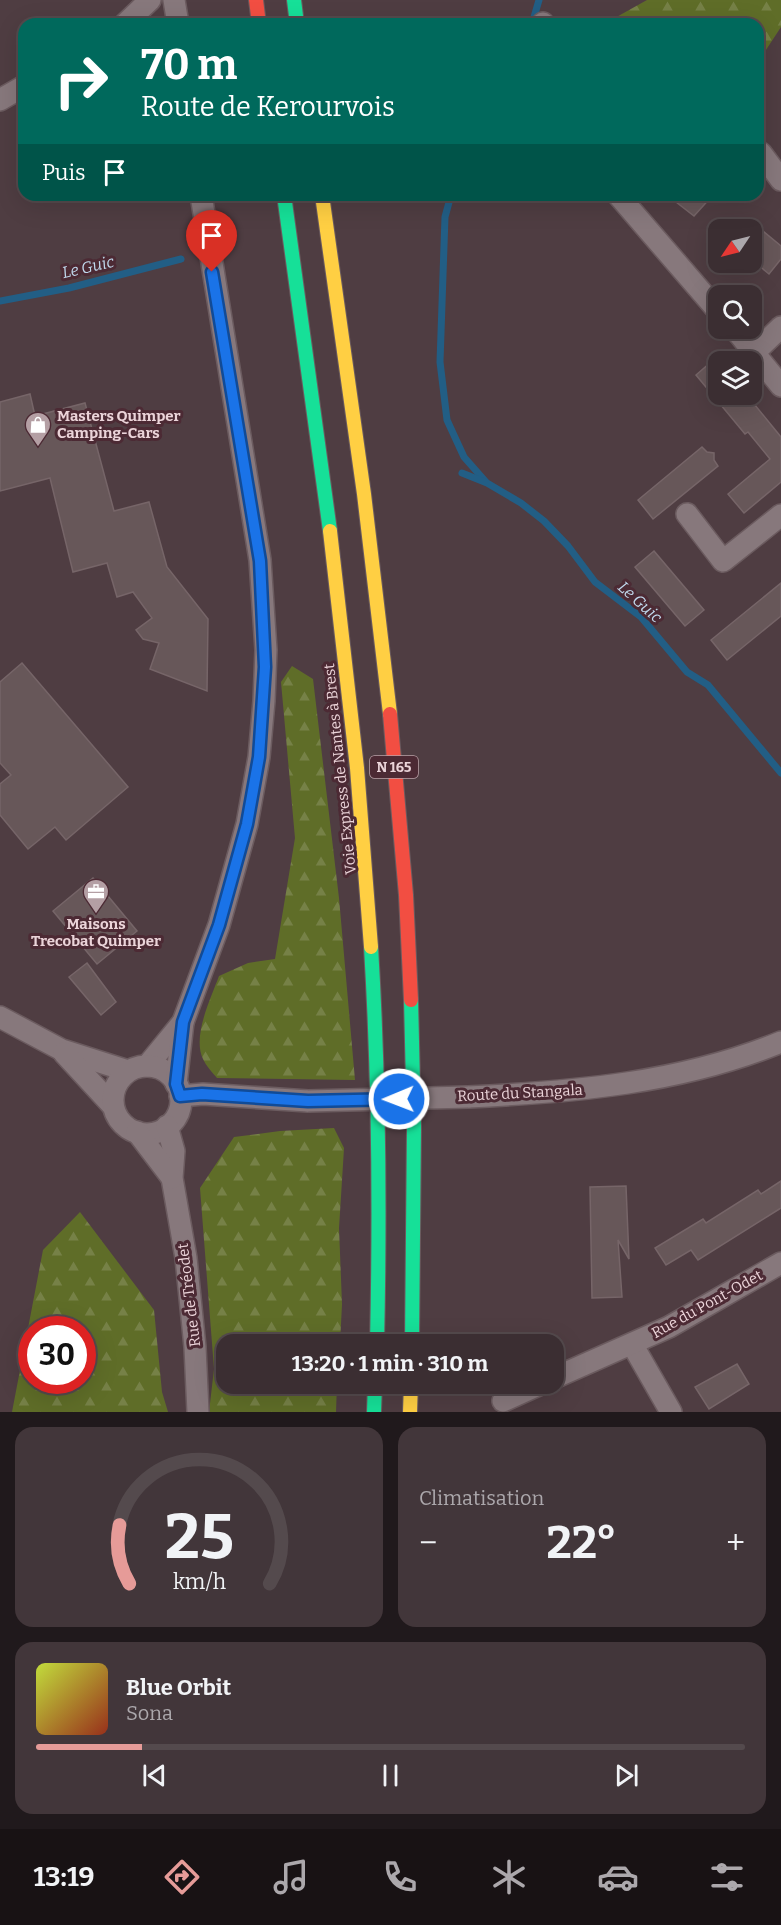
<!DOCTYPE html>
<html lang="fr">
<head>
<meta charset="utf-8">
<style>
	body { margin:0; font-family:Bitter,serif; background:#42363a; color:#f1f3f6; height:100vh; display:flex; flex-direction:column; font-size:22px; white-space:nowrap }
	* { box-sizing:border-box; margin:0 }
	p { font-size:20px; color:#aca8ac }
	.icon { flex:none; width:33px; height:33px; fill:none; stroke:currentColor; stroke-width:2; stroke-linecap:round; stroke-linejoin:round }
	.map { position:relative; height:1412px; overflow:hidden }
	.details { display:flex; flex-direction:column; gap:15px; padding:15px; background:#20191c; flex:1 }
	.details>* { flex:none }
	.banner { position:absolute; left:18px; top:18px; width:746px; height:183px; border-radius:18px; box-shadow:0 6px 24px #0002,0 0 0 2px #544a4d; background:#00695c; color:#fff; overflow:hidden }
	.needle { width:39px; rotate:235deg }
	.buttons { position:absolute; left:708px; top:219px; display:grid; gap:12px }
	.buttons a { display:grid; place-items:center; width:54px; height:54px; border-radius:12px; background:#3b2e32; box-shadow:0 6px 24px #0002,0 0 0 2px #544a4d; font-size:30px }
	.speed { position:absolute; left:18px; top:1316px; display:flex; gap:12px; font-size:30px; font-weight:700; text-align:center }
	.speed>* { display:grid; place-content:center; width:78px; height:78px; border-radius:50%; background:#3b2e32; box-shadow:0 6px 24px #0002,0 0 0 2px #544a4d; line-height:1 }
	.speed .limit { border:9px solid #d22; background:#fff; color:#111 }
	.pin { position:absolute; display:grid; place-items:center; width:51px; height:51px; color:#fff; margin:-62px -26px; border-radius:50% 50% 50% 0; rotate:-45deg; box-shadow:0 0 6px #0007 }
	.pin .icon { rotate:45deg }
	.me { position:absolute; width:66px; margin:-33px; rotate:269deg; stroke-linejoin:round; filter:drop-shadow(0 0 4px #0008) }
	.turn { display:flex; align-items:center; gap:21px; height:126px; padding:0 24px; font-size:27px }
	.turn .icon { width:78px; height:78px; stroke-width:2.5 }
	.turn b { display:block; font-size:42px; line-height:51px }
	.then { display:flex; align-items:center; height:57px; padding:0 24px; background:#0003; gap:12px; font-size:22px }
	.big { font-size:45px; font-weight:700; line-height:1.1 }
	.details .widget { flex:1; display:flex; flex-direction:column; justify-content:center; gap:9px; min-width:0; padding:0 21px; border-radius:18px; background:#42363a }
	.details .dial { align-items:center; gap:0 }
	.dial svg { height:156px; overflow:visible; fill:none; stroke:#544a4d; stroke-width:7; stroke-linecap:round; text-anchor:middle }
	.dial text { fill:#f1f3f6; stroke:none }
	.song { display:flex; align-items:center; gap:18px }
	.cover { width:72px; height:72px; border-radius:9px; background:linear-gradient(135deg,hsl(70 70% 55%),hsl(10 70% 35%)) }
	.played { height:6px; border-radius:3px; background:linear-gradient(90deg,#e69b98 15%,#544a4d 15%) }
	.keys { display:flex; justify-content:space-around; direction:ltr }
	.heat { display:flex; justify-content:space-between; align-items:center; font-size:33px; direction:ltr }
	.details .tiles { flex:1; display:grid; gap:15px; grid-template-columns:1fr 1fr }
	.widget:last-child { grid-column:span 2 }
	.trip { position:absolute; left:216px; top:1334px; width:348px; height:60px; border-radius:18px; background:#3b2e32; box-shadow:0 6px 24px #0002,0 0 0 2px #544a4d; font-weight:700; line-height:60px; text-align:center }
	.tabs { display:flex; height:96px; justify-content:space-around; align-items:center; background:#181214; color:#aca8ac }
	.tabs .icon { width:42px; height:42px }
	.tabs .current { color:#e69b98 }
	.tabs b { font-size:27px; color:#f1f3f6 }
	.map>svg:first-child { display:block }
</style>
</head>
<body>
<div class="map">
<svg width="781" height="1412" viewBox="0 0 781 1412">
	<defs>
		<pattern id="forest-firs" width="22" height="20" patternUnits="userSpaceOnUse" patternTransform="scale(1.5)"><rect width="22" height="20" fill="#5f6d28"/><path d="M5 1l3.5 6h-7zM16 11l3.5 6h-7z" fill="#768147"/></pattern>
	</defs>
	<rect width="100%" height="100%" fill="#4f3d42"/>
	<!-- forest -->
	<g fill="url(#forest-firs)" fill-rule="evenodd">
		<path d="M647,0H781V27L758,62V24H604Z"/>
		<path d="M292,666L313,679L339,898L355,1080L217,1078C213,1073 206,1066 203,1059C192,1036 211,998 219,976L248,963L275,959L295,838L281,682Z"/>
		<path d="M334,1128L344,1148L339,1228L342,1304L340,1344H226V1383H337L336,1412H209L214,1369L200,1188L234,1137L280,1131Z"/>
		<path d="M80,1212L154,1310L162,1392L168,1412H12L43,1250ZM32,1329H82V1380H32Z"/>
	</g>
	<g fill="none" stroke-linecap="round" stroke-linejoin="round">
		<!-- stream -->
		<g stroke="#225e85" stroke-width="7">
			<path d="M532,24L539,0"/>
			<path d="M451,195L445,217L440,362L447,420L464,457L486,482"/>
			<path d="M0,301L69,288L181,259"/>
			<path d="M462,473L487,483L521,503L544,521L568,546L595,582L641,617L687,672L708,685L781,773"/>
		</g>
	</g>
	<!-- building -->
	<g fill="#675759" stroke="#766568" stroke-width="1.5">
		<path d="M667,195H713L694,216Z"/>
		<path d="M752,222L781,246V259L769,274L752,260Z"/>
		<path d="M718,356V394H746L781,437V482L744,513L728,494L770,459L748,432L745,434L696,375Z"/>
		<path d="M30,394L35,416L85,403L114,511L149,502L167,567L208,619L207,691L150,669L159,643L143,639L136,630L152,618L133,592L117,597L107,563L73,572L50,478L0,491V402Z"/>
		<path d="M702,447L707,452L714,453V460L718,466L653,519L638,500Z"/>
		<path d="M654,551L704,610L685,626L635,567Z"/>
		<path d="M781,583V616L727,660L711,640Z"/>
		<path d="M22,663L128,787L66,840L55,827L28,849L0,815V784L11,775L0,763V682Z"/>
		<path d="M93,878L137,931L97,964L53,911Z"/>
		<path d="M87,963L116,1002L101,1015L69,977Z"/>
		<path d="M781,1181V1208L698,1260L691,1250L666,1265L655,1248L703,1219L706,1223L758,1190L761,1194Z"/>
		<path d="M626,1186L629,1259L618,1240L622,1297L592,1298L590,1187Z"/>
		<path d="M737,1364L749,1384L709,1409L695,1387Z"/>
	</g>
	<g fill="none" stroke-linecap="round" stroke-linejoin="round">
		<defs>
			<g id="street">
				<path d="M174,0L178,24"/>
				<path d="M125,24L150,0"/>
				<path d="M543,24V23"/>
				<path d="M0,100L24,86"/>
				<path d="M761,153L781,180"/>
				<path d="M618,195L718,311"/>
				<path d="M734,328L781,386"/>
				<path d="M754,353L781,327"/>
				<path d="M687,514L723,561L781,515"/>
				<path d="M0,1017L62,1050L128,1071"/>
				<path d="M64,1053L113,1106"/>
				<path d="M147,1066L183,1022L219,925L247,824L259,757L264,701L266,650L260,560L201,195"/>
				<circle cx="147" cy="1100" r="34"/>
				<path d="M176,1084L183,1022"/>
				<path d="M180,1096L203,1094L308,1101"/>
				<path d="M468,1097C575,1092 681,1083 781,1042"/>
				<path d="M167,1126L174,1151L172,1178L186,1258L195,1347L198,1412"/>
				<path d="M137,1132L172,1178"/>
				<path d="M632,1344L671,1412"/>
				<path d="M554,1378L669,1327L781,1263"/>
				<path d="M503,1401L543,1383"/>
			</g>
			<g id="fast">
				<path d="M294,0L297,24"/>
				<path d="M284,195L330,531"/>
				<path d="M371,947C379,1079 380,1211 377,1344"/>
				<path d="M411,1000L414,1126L412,1344"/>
				<path d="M374,1412L375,1383"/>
			</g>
			<g id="slow">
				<path d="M322,195L364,494L390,714"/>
				<path d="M330,531L357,768L371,947"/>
				<path d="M410,1412L411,1383"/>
			</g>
			<g id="jam">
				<path d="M256,0L259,24"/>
				<path d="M390,714L406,895L411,1000"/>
			</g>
		</defs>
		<!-- street casing -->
		<use href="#street" stroke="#6b5b5f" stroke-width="24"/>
		<!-- fast casing -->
		<use href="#fast" stroke="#6b5b5f" stroke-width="16"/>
		<!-- slow casing -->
		<use href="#slow" stroke="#6b5b5f" stroke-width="16"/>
		<!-- jam casing -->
		<use href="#jam" stroke="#6b5b5f" stroke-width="16"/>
		<!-- street -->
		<use href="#street" stroke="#87787c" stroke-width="21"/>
		<!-- fast -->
		<use href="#fast" stroke="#16e098" stroke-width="14"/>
		<!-- slow -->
		<use href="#slow" stroke="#ffcf43" stroke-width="14"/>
		<!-- jam -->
		<use href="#jam" stroke="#f24e42" stroke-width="14"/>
		<defs>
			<path id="street-bridge" d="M308,1101L468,1097"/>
		</defs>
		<!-- street-bridge casing -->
		<use href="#street-bridge" stroke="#6b5b5f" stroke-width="24" stroke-linecap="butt"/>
		<!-- street-bridge -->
		<use href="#street-bridge" stroke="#87787c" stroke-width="21"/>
	</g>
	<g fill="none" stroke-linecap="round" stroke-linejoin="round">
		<defs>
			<path id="route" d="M212,272L260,561L265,667L259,757L247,824L219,925L183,1022L176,1084L180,1096L202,1094L308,1101L399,1099"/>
		</defs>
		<!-- route casing -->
		<use href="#route" stroke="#114b97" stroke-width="15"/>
		<!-- route -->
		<use href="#route" stroke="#1a73e8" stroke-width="10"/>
	</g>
	<!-- icons -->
	<defs>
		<symbol id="shop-pin" viewBox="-11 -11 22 30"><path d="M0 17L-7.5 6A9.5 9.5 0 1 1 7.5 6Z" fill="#b49fa4" stroke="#4c2a34"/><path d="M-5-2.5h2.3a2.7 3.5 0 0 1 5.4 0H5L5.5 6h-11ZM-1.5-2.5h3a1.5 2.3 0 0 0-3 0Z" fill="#fff"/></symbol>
		<symbol id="office-pin" viewBox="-11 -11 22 30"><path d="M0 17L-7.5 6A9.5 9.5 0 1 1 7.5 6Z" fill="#b49fa4" stroke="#4c2a34"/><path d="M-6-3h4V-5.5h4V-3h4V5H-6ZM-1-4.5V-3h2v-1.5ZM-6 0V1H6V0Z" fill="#fff"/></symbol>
	</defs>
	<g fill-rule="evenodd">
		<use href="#shop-pin" x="23" y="410" width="30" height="40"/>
		<use href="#office-pin" x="81" y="877" width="30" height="40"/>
	</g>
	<g text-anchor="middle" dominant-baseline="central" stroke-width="6" stroke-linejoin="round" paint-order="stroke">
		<!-- shield labels -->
		<rect fill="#4c2a34" stroke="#bba1a8" stroke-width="1.5" x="370" y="756" width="48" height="22" rx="4.5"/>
		<g font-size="14" font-weight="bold" fill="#ebd4d9">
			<text x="394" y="767">N 165</text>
		</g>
		<!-- poi labels -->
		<g font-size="15" font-weight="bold" fill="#ebd4d9" stroke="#4c2a34" text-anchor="start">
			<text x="57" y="416">Masters Quimper<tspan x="57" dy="17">Camping-Cars</tspan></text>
			<text x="96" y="924" text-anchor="middle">Maisons<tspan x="96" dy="17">Trecobat Quimper</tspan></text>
		</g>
		<!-- street labels -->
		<g font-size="15" fill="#ebd4d9" stroke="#4c2a34">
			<text transform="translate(340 769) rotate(-96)">Voie Express de Nantes à Brest</text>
			<text transform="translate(520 1093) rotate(-3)">Route du Stangala</text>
			<text transform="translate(189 1295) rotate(-97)">Rue de Tréodet</text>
			<text transform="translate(707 1304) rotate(-29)">Rue du Pont-Odet</text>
		</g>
		<!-- water labels -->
		<g font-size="16" font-style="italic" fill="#c0d9ed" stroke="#4c2a34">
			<text transform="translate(88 267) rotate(-13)">Le Guic</text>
			<text transform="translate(640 602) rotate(42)">Le Guic</text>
		</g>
	</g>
</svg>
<div class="buttons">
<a><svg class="needle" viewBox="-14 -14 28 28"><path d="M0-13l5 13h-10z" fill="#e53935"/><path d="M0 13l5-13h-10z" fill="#aca8ac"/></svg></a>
<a><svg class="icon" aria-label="search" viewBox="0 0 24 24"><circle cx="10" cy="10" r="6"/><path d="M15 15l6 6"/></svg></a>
<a><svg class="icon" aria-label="layers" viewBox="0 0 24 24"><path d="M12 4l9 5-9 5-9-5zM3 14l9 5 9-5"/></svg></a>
</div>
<div class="speed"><div class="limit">30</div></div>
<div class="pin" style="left:212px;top:272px;background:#d93025"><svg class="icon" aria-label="arrive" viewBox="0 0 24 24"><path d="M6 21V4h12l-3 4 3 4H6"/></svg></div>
<svg class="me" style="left:399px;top:1099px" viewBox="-20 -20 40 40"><circle r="17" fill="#1a73e8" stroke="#fff" stroke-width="3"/><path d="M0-11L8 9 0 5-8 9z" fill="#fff"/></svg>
<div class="trip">13:20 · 1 min · 310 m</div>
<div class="banner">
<div class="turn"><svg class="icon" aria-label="right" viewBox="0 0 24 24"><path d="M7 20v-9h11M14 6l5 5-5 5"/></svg><div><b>70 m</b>Route de Kerourvois</div></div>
<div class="then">Puis<svg class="icon" aria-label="arrive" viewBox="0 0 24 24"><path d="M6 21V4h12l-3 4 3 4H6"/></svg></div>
</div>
</div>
<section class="details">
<div class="tiles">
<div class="widget dial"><svg viewBox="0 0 100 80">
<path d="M14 69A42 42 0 1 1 86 69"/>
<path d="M14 69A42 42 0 0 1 9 39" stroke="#e69b98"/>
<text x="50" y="56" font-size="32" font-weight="700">25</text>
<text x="50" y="72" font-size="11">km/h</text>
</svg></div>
<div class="widget"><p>Climatisation</p>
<div class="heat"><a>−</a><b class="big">22°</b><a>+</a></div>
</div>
<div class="widget">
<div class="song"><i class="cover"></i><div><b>Blue Orbit</b><p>Sona</p></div></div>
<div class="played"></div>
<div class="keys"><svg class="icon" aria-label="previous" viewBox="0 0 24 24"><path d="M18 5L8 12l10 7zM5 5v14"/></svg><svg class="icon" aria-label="pause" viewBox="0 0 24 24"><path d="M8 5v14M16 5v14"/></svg><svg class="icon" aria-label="next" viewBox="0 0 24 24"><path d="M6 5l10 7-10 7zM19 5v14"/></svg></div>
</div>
</div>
</section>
<nav class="tabs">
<b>13:19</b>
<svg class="icon current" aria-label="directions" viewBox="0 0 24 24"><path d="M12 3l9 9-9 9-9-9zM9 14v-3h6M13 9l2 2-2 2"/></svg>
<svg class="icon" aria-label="music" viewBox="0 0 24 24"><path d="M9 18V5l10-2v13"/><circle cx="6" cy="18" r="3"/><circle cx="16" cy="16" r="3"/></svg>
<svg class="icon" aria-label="phone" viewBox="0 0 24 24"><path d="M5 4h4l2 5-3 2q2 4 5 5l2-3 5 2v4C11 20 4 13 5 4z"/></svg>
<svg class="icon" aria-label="climate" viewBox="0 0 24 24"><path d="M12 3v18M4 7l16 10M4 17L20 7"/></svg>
<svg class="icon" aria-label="car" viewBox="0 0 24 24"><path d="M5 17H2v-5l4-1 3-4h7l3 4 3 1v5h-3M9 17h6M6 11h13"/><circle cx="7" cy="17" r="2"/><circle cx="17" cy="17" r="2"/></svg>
<svg class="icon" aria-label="filters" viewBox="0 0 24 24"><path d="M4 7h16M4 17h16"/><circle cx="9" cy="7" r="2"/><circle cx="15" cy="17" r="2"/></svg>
</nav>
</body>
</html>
